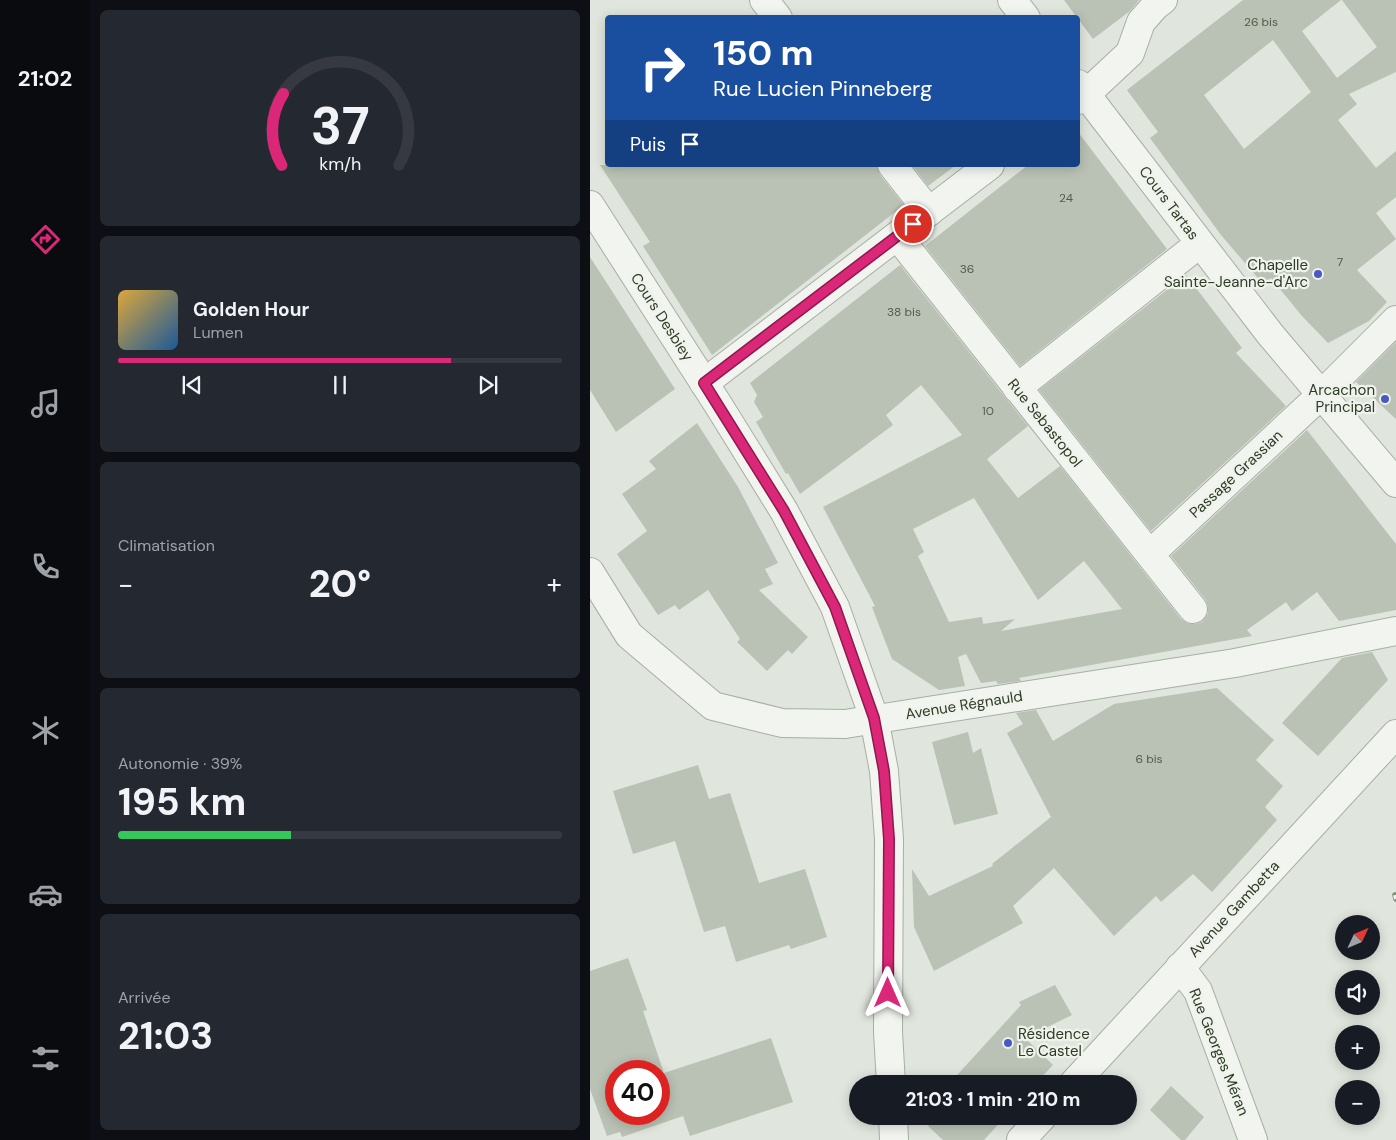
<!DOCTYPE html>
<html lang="fr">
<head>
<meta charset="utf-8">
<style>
	body { margin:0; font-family:"DM Sans",sans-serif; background:#242831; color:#f1f3f6; height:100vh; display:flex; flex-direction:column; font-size:19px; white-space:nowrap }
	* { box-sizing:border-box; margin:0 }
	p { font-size:16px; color:#9ea1a6 }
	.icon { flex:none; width:28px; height:28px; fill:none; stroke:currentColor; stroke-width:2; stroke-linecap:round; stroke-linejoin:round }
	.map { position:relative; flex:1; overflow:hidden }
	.side { display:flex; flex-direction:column; gap:10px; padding:10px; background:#0d0f14; width:500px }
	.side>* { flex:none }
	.hud { position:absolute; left:15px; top:15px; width:475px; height:152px; border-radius:5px; box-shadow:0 2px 12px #0003; background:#1a4fa0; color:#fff; overflow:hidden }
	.needle { width:32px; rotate:46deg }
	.tools { position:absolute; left:745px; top:915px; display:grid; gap:10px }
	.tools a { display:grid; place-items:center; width:45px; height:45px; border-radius:50%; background:#171b24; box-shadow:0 2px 12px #0003; font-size:25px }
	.speed { position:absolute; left:15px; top:1060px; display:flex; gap:10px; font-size:25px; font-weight:700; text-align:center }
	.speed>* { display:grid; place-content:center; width:65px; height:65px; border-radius:50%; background:#171b24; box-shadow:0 2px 12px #0003; line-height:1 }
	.speed .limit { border:8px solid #d22; background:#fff; color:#111 }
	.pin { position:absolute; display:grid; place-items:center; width:42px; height:42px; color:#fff; margin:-21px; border:2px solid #fff; border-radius:50%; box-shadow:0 1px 5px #0007 }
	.me { position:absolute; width:55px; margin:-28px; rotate:0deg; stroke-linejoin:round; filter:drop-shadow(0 0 4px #0008) }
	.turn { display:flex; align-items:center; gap:18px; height:105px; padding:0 25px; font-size:22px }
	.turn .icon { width:65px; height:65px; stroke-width:2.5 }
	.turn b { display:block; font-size:35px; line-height:42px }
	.then { display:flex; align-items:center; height:48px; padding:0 25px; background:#0003; gap:10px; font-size:19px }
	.big { font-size:38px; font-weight:700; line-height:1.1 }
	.side .widget { flex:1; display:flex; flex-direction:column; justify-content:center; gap:8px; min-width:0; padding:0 18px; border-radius:8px; background:#242831 }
	.side .dial { align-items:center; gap:0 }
	.dial svg { height:130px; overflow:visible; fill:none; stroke:#363941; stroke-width:7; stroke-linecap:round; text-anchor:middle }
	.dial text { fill:#f1f3f6; stroke:none }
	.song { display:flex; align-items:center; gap:15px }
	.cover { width:60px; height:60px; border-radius:8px; background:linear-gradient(135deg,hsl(40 70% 55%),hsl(210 70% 35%)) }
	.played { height:5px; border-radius:2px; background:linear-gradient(90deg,#db2777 75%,#363941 75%) }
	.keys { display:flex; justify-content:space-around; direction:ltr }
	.heat { display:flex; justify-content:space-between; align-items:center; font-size:28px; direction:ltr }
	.charge { height:8px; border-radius:4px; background:linear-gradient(90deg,#34c759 39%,#363941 0) }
	.trip { position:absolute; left:259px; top:1075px; width:288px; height:50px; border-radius:25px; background:#171b24; box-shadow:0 2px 12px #0003; font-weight:700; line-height:50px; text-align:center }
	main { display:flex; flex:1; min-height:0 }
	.menu { display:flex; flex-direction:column; width:90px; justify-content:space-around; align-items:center; background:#090b0e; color:#9ea1a6 }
	.menu .icon { width:35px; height:35px }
	.menu .selected { color:#db2777 }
	.menu b { font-size:22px; color:#f1f3f6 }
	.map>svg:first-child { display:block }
</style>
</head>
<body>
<main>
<nav class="menu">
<b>21:02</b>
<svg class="icon selected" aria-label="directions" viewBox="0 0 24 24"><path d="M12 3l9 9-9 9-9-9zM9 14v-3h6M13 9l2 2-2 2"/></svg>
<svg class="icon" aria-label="music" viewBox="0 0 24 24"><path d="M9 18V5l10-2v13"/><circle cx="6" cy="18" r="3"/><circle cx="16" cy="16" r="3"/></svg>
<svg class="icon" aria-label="phone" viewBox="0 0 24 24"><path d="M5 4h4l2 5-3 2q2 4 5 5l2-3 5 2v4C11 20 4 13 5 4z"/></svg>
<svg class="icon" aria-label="climate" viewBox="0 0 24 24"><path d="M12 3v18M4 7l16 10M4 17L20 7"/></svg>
<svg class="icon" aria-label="car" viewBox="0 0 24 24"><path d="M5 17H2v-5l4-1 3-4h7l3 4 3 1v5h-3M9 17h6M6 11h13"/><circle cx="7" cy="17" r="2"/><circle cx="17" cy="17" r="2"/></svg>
<svg class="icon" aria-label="filters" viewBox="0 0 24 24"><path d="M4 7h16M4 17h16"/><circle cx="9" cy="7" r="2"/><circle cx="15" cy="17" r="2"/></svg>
</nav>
<section class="side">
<div class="widget dial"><svg viewBox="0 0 100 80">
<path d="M14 69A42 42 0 1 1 86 69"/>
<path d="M14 69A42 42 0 0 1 15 25" stroke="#db2777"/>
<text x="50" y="56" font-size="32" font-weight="700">37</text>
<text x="50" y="72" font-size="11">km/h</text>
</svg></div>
<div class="widget">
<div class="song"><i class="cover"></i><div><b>Golden Hour</b><p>Lumen</p></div></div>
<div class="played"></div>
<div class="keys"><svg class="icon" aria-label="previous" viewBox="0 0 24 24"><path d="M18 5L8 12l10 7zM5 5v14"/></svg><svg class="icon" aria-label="pause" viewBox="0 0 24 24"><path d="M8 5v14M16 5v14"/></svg><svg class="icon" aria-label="next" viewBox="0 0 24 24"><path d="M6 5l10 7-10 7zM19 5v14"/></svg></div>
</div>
<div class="widget"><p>Climatisation</p>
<div class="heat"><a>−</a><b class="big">20°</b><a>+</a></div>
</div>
<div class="widget"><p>Autonomie · 39%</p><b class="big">195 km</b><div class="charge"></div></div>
<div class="widget"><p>Arrivée</p><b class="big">21:03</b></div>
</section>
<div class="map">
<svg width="806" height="1140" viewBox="0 0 806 1140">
	<rect width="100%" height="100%" fill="#e0e5dd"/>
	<!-- building -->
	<g fill="#b9c2b4" fill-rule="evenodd">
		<path d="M474,0H549L540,11L503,39Z"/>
		<path d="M653,0H751L712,31L747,78L787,47L752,0H806V72L759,94L767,104L748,120L786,168L806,151V197L786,213L806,239L767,270L797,302L779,321L738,343L712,316L681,278L673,284L631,235L560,138L568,132L537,90ZM683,40L721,92L654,149L614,95Z"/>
		<path d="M488,132L577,249L430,366L335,246L438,165H488Z"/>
		<path d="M10,165H287L290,175L314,205L122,355L53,246L60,242Z"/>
		<path d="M322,165H366L338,186Z"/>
		<path d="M0,257L85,389L26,432L0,390Z"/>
		<path d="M310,265L438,426L397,459L428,498L470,466L591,619L597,623L605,624L612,622L618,614V606L615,599L581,556L717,430L806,544V610L749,621L727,592L702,611L696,602L657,630L662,636L429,678L431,681L408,684L406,681L391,683L376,654L368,657L375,686L349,690L302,659L282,607L285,606L233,507L372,435L331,385L296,415L303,425L210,494L198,473L196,474L166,422L173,417L164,402L167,395L160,383ZM384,498L448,600L494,561L532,609L411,631L425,619L393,624L392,617L359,622L328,556L334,552L323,529Z"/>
		<path d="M596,275L652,348L646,353L696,406L561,531L449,390Z"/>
		<path d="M806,342V419L766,382Z"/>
		<path d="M107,423L148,487L188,563L175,569L183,584L169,590L218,637L202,654L198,650L177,671L147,642L150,639L118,590L89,610L85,605L68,615L27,554L57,531L32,494L66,469L59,461Z"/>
		<path d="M782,652L798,680L728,756L692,723L752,658Z"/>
		<path d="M627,688L684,740L666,760L693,786L675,807L687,820L622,892L603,874L571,902L566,896L524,936L464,868L423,906L433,923L344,971L324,927L322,869L339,896L403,866L402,864L461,817L417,733L433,724L426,713L446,710L463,741L524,704Z"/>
		<path d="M378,732L383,753L391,748L408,814L364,825L342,742Z"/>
		<path d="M108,765L119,799L140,793L169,883L215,869L237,937L201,949L199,945L146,962L135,926L114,932L85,841L43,854L23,791Z"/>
		<path d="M38,958L57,1010L53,1011L74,1073L181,1038L203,1102L100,1136L93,1116L32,1137L30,1132L17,1136L0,1089V971ZM26,1071H69V1114H26Z"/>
		<path d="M465,985L482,1015L435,1038L463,1065L445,1084H359L431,1005L429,1002Z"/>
		<path d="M581,1086L614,1117L595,1140H591L560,1110Z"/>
		<path d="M346,1116H416L394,1140H353L338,1126Z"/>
	</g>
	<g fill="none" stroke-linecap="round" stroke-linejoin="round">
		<defs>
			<g id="minor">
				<path d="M174,0L188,18"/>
				<path d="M422,0L436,18"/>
				<path d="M488,84L680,334L806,483"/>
				<path d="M488,100L495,95L540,53L551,22L565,6L573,0"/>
				<path d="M302,165L339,212"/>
				<path d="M0,205L129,406L194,511L245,607L284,718L294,771L299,839L298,1032L301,1084"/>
				<path d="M308,237L603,609"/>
				<path d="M114,383L400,165"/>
				<path d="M427,388L609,244"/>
				<path d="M560,554L732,394L806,320"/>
				<path d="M0,572L39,635L123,706L192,723L255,724L645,663L806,631"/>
				<path d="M590,967L608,991L663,1140"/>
				<path d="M483,1084L806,734"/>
				<path d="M303,1116L304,1140"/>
				<path d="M431,1140L453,1116"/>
			</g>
		</defs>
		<!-- minor casing -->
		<use href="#minor" stroke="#a7afa3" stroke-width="30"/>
		<!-- minor -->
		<use href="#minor" stroke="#f1f4ef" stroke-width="28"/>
		<defs>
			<path id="rail" d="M805,895L806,899"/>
		</defs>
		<!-- rail casing -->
		<use href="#rail" stroke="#7f8e77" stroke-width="5.5"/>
		<!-- rail -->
		<use href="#rail" stroke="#eff3ec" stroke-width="4" stroke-dasharray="11" stroke-linecap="butt"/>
	</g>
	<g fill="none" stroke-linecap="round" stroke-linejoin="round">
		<defs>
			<path id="route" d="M298,993L299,839L294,771L284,718L245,607L194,511L114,383L323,224"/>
		</defs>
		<!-- route casing -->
		<use href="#route" stroke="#8e194d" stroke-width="12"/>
		<!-- route -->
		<use href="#route" stroke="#db2777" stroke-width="9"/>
	</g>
	<!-- markers -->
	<g fill="#4858c4" stroke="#eff3ec" stroke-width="2">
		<circle cx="728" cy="274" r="5"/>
		<circle cx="795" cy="399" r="5"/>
		<circle cx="418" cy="1043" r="5"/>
	</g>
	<g text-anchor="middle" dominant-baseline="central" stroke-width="4.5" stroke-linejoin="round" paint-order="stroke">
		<!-- number labels -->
		<g font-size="12" fill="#515d4a">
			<text x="671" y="22">26 bis</text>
			<text x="476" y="198">24</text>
			<text x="750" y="262">7</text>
			<text x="377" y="269">36</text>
			<text x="314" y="312">38 bis</text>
			<text x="398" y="411">10</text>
			<text x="559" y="759">6 bis</text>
		</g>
		<!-- street labels -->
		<g font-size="15" fill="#2e3b27" stroke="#eff3ec">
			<text transform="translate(579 203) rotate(53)">Cours Tartas</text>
			<text transform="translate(72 317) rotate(57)">Cours Desbiey</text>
			<text transform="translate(455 423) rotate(51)">Rue Sebastopol</text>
			<text transform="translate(646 474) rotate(-43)">Passage Grassian</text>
			<text transform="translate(374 705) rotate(-9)">Avenue Régnauld</text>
			<text transform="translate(644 909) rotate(-47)">Avenue Gambetta</text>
			<text transform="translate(629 1052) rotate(68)">Rue Georges Méran</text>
		</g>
		<!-- poi labels -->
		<g font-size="15" fill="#2e3b27" stroke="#eff3ec" text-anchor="end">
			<text x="718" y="265">Chapelle<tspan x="718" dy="17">Sainte-Jeanne-d'Arc</tspan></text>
			<text x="785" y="390">Arcachon<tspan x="785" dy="17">Principal</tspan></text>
			<text x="428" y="1034" text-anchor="start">Résidence<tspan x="428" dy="17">Le Castel</tspan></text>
		</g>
	</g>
</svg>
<div class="tools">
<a><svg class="needle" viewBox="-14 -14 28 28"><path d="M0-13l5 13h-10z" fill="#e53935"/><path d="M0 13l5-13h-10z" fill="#9ea1a6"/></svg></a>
<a><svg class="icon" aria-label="sound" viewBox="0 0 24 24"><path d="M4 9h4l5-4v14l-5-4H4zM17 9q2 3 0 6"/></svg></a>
<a>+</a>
<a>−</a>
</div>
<div class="speed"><div class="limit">40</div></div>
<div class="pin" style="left:323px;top:224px;background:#d93025"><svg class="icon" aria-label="arrive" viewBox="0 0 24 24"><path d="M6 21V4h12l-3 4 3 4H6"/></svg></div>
<svg class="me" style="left:298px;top:993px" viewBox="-20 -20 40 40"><path d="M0-17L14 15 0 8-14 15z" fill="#db2777" stroke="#fff" stroke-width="4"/></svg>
<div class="trip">21:03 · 1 min · 210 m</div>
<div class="hud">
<div class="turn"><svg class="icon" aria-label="right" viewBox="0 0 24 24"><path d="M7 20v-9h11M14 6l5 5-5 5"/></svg><div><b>150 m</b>Rue Lucien Pinneberg</div></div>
<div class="then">Puis<svg class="icon" aria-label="arrive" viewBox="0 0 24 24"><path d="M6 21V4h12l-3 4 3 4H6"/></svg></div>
</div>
</div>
</main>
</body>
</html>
